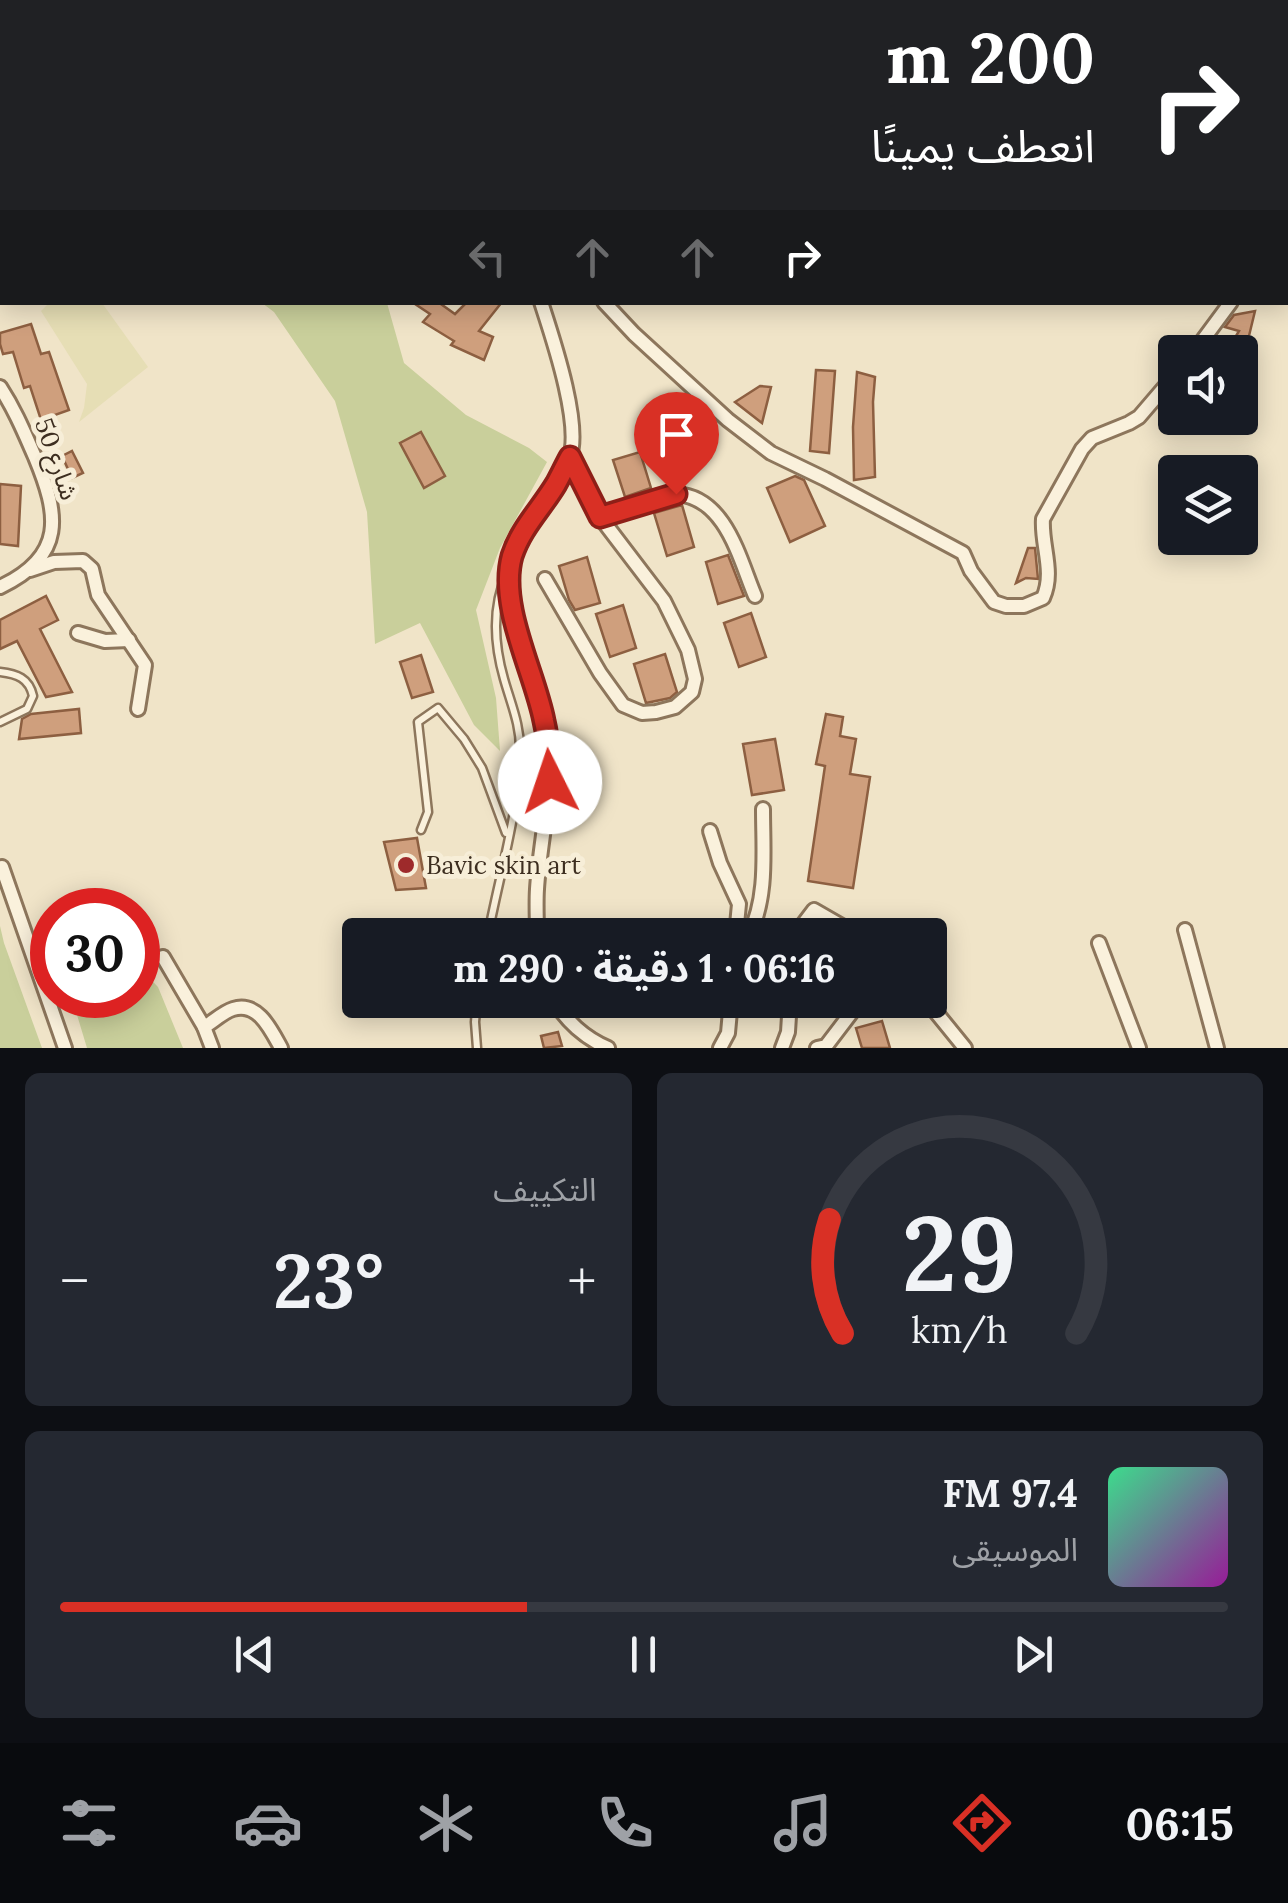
<!DOCTYPE html>
<html lang="ar">
<head>
<meta charset="utf-8">
<style>
	body { margin:0; font-family:Lora,"Noto Sans Arabic",serif; background:#242831; color:#f1f3f6; direction:rtl; height:100vh; display:flex; flex-direction:column; font-size:38px; white-space:nowrap }
	* { box-sizing:border-box; margin:0 }
	p { font-size:32px; color:#9ea1a6 }
	.icon { flex:none; width:55px; height:55px; fill:none; stroke:currentColor; stroke-width:2; stroke-linecap:round; stroke-linejoin:round }
	.map { position:relative; height:1048px; overflow:hidden; direction:ltr }
	.sheet { display:flex; flex-direction:column; gap:25px; padding:25px; background:#0d0f14; flex:1 }
	.sheet>* { flex:none }
	.guide { position:absolute; left:0px; top:0px; width:1290px; height:305px; box-shadow:0 5px 25px #0003; direction:rtl; background:#202124; color:#fff; overflow:hidden }
	.controls { position:absolute; left:1158px; top:335px; display:grid; gap:20px }
	.controls a { display:grid; place-items:center; width:100px; height:100px; border-radius:10px; background:#171b24; box-shadow:0 5px 25px #0003; font-size:50px }
	.speed { position:absolute; left:30px; top:888px; display:flex; gap:20px; font-size:50px; font-weight:700; text-align:center }
	.speed>* { display:grid; place-content:center; width:130px; height:130px; border-radius:50%; background:#171b24; box-shadow:0 5px 25px #0003; line-height:1 }
	.speed .limit { border:15px solid #d22; background:#fff; color:#111 }
	.pin { position:absolute; display:grid; place-items:center; width:85px; height:85px; color:#fff; margin:-102px -42px; border-radius:50% 50% 50% 0; rotate:-45deg; box-shadow:0 0 10px #0007 }
	.pin .icon { rotate:45deg }
	.me { position:absolute; width:110px; margin:-55px; rotate:356deg; stroke-linejoin:round; filter:drop-shadow(0 0 8px #0008) }
	.turn { display:flex; align-items:center; gap:35px; height:210px; padding:0 30px; font-size:45px }
	.turn .icon { width:130px; height:130px; stroke-width:2.5 }
	.turn b { display:block; font-size:70px; line-height:85px }
	.lanes { display:flex; align-items:center; height:95px; padding:0 30px; background:#0003; justify-content:center; gap:50px; direction:ltr }
	.lanes .off { opacity:.35 }
	.big { font-size:75px; font-weight:700; line-height:1.1 }
	.sheet .tile { flex:1; display:flex; flex-direction:column; justify-content:center; gap:15px; min-width:0; padding:0 35px; border-radius:15px; background:#242831 }
	.sheet .dial { align-items:center; gap:0 }
	.dial svg { height:260px; overflow:visible; fill:none; stroke:#363941; stroke-width:7; stroke-linecap:round; text-anchor:middle }
	.dial text { fill:#f1f3f6; stroke:none }
	.song { display:flex; align-items:center; gap:30px }
	.cover { width:120px; height:120px; border-radius:15px; background:linear-gradient(135deg,hsl(150 70% 55%),hsl(300 70% 35%)) }
	.played { height:10px; border-radius:5px; background:linear-gradient(90deg,#d93025 40%,#363941 40%) }
	.keys { display:flex; justify-content:space-around; direction:ltr }
	.heat { display:flex; justify-content:space-between; align-items:center; font-size:55px; direction:ltr }
	.sheet .tiles { flex:1; display:grid; gap:25px; grid-template-columns:1fr 1fr }
	.tile:last-child { grid-column:span 2 }
	.trip { position:absolute; left:342px; top:918px; width:605px; height:100px; border-radius:10px; background:#171b24; box-shadow:0 5px 25px #0003; font-weight:700; line-height:100px; text-align:center; direction:rtl }
	.menu { display:flex; height:160px; justify-content:space-around; align-items:center; background:#090b0e; color:#9ea1a6 }
	.menu .icon { width:70px; height:70px }
	.menu .current { color:#d93025 }
	.menu b { font-size:45px; color:#f1f3f6 }
	.map>svg:first-child { display:block }
</style>
</head>
<body>
<div class="map">
<svg width="1288" height="1048" viewBox="0 0 1288 1048">
	<rect width="100%" height="100%" fill="#f0e4c8"/>
	<!-- farmland -->
	<path fill="#e6deb5" d="M49,303H102L148,367L79,422L84,408L87,384L41,311Z"/>
	<!-- green -->
	<g fill="#c9cf9b">
		<path d="M768,0H987L986,2H769Z"/>
		<path d="M262,303H387L404,363L466,415L529,448L547,462L500,548L476,610L496,698L500,751L474,725L420,623L375,644L367,512L335,401L274,312Z"/>
		<path d="M0,926L4,943L42,1048H0Z"/>
		<path d="M138,966L158,987L183,1048H87L71,995H138Z"/>
	</g>
	<!-- building -->
	<g fill="#cf9f7d" stroke="#8d5f41" stroke-width="2.5">
		<path d="M412,302H438L455,314L467,302H502L479,331L493,337L484,360L451,345L454,341L423,322L430,314Z"/>
		<path d="M1255,311L1248,340L1236,336L1239,331L1225,327L1234,315Z"/>
		<path d="M31,324L41,354L49,352L69,410L41,420L30,386L24,388L13,352L3,354L0,344V333Z"/>
		<path d="M816,370L835,371L829,453L810,451Z"/>
		<path d="M857,372L875,377L873,402L875,477L854,480L853,427Z"/>
		<path d="M760,386L771,387L762,423L735,402Z"/>
		<path d="M421,432L445,476L424,488L400,443Z"/>
		<path d="M72,451L83,473L72,478L62,456Z"/>
		<path d="M640,452L651,488L625,497L613,460Z"/>
		<path d="M795,476L804,480L825,526L790,542L767,488Z"/>
		<path d="M0,484L21,486L18,546L0,544Z"/>
		<path d="M682,505L694,547L667,556L654,513Z"/>
		<path d="M1028,548H1035L1038,579L1026,578L1016,583Z"/>
		<path d="M728,555L744,596L718,604L706,562Z"/>
		<path d="M587,557L600,603L575,610L569,600L559,566Z"/>
		<path d="M46,596L58,620L40,629L72,692L46,697L17,641L0,649V620Z"/>
		<path d="M623,605L636,648L610,657L596,614Z"/>
		<path d="M751,613L766,657L739,667L724,623Z"/>
		<path d="M665,654L677,692L670,698L646,703L634,664Z"/>
		<path d="M421,655L433,692L412,698L400,662Z"/>
		<path d="M79,709L81,733L19,739L22,719L31,714Z"/>
		<path d="M826,714L843,717L840,736L856,739L850,774L870,777L853,888L808,881L825,766L816,764Z"/>
		<path d="M775,739L784,790L752,795L743,744Z"/>
		<path d="M417,838L426,888L396,890L384,842Z"/>
		<path d="M882,1021L890,1048H862L856,1028Z"/>
		<path d="M558,1032L562,1046L544,1048L541,1036Z"/>
	</g>
	<g fill="none" stroke-linecap="round" stroke-linejoin="round">
		<defs>
			<g id="service">
				<path d="M0,672C17,674 29,678 33,696L27,709L0,722"/>
				<path d="M421,830L428,812L418,722L438,708L464,739L482,768L506,833"/>
				<path d="M488,935C499,877 519,811 520,753C521,726 511,704 504,679C494,644 492,606 507,573"/>
				<path d="M477,1000L475,1022L477,1048"/>
			</g>
			<g id="minor">
				<path d="M383,0L384,2"/>
				<path d="M897,0V2"/>
				<path d="M173,2L177,0"/>
				<path d="M633,2L636,0"/>
				<path d="M720,2L723,0"/>
				<path d="M811,2L813,0"/>
				<path d="M0,49H2"/>
				<path d="M0,146L2,148"/>
				<path d="M1288,172V170"/>
				<path d="M0,232L2,233"/>
				<path d="M604,302L634,334L728,420L771,453L825,479L963,553L971,571L994,602L1006,606H1024L1043,598C1055,572 1041,545 1043,519L1082,449L1092,438L1129,423L1139,417L1175,375"/>
				<path d="M1194,352L1231,302"/>
				<path d="M0,387C15,410 24,432 35,457C59,515 66,556 0,587"/>
				<path d="M600,517C617,511 660,492 677,494C726,498 739,558 755,596"/>
				<path d="M30,570L54,562L83,561L92,569L98,595L145,665L138,709"/>
				<path d="M545,579L600,673L623,705L642,713L656,712L675,707L692,692L695,679L688,650L664,601L600,517L570,457"/>
				<path d="M78,633L105,641L129,640"/>
				<path d="M710,831L720,863L739,904L736,935"/>
				<path d="M2,867L65,1048"/>
				<path d="M1185,930L1217,1048"/>
				<path d="M537,935C537,920 536,904 537,889C540,840 553,794 547,744C541,684 511,636 510,573C510,529 553,496 569,459C583,427 552,336 541,302"/>
				<path d="M749,935C768,897 763,851 763,809"/>
				<path d="M795,935L814,910L847,929L850,935"/>
				<path d="M1099,943L1139,1048"/>
				<path d="M163,957L204,1027L212,1048"/>
				<path d="M553,1000C568,1022 583,1037 608,1048"/>
				<path d="M926,1000L965,1048"/>
				<path d="M204,1027C213,1022 223,1012 233,1009C258,1001 271,1030 281,1048"/>
				<path d="M720,1048L728,1033L731,1000"/>
				<path d="M782,1048L788,1032L790,1000"/>
				<path d="M817,1048L826,1046L861,1000"/>
			</g>
		</defs>
		<!-- service casing -->
		<use href="#service" stroke="#8d765c" stroke-width="11"/>
		<!-- minor casing -->
		<use href="#minor" stroke="#8d765c" stroke-width="18"/>
		<!-- service -->
		<use href="#service" stroke="#faf1dc" stroke-width="6"/>
		<!-- minor -->
		<use href="#minor" stroke="#faf1dc" stroke-width="12"/>
	</g>
	<g fill="none" stroke-linecap="round" stroke-linejoin="round">
		<defs>
			<path id="route" d="M550,782C549,762 549,741 544,721C535,673 498,606 512,556C521,528 541,509 556,484C561,475 565,466 570,457L600,517L676,494"/>
		</defs>
		<!-- route casing -->
		<use href="#route" stroke="#8d1f18" stroke-width="25"/>
		<!-- route -->
		<use href="#route" stroke="#d93025" stroke-width="18"/>
	</g>
	<!-- markers -->
	<circle fill="#9e2a2b" stroke="#f7eed8" stroke-width="4" cx="406" cy="865" r="10"/>
	<g text-anchor="middle" dominant-baseline="central" stroke-width="10" stroke-linejoin="round" paint-order="stroke">
		<!-- street labels -->
		<g font-size="25" fill="#3d2e20" stroke="#f7eed8">
			<text transform="translate(57 459) rotate(71)">شارع 50</text>
		</g>
		<!-- poi labels -->
		<g font-size="25" fill="#3d2e20" stroke="#f7eed8" text-anchor="start">
			<text x="426" y="865">Bavic skin art</text>
		</g>
	</g>
</svg>
<div class="controls">
<a><svg class="icon" aria-label="sound" viewBox="0 0 24 24"><path d="M4 9h4l5-4v14l-5-4H4zM17 9q2 3 0 6"/></svg></a>
<a><svg class="icon" aria-label="layers" viewBox="0 0 24 24"><path d="M12 4l9 5-9 5-9-5zM3 14l9 5 9-5"/></svg></a>
</div>
<div class="speed"><div class="limit">30</div></div>
<div class="pin" style="left:676px;top:494px;background:#d93025"><svg class="icon" aria-label="arrive" viewBox="0 0 24 24"><path d="M6 21V4h12l-3 4 3 4H6"/></svg></div>
<svg class="me" style="left:550px;top:782px" viewBox="-20 -20 40 40"><circle r="19" fill="#fff"/><path d="M0-13L10 11 0 6-10 11z" fill="#d93025"/></svg>
<div class="trip">06:16 · 1 دقيقة · 290 m</div>
<div class="guide">
<div class="turn"><svg class="icon" aria-label="right" viewBox="0 0 24 24"><path d="M7 20v-9h11M14 6l5 5-5 5"/></svg><div><b>200 m</b>انعطف يمينًا</div></div>
<div class="lanes"><svg class="icon off" aria-label="left" viewBox="0 0 24 24"><path d="M17 20v-9H6M10 6l-5 5 5 5"/></svg><svg class="icon off" aria-label="ahead" viewBox="0 0 24 24"><path d="M12 20V5M6 11l6-6 6 6"/></svg><svg class="icon off" aria-label="ahead" viewBox="0 0 24 24"><path d="M12 20V5M6 11l6-6 6 6"/></svg><svg class="icon" aria-label="right" viewBox="0 0 24 24"><path d="M7 20v-9h11M14 6l5 5-5 5"/></svg></div>
</div>
</div>
<section class="sheet">
<div class="tiles">
<div class="tile dial"><svg viewBox="0 0 100 80">
<path d="M14 69A42 42 0 1 1 86 69"/>
<path d="M14 69A42 42 0 0 1 10 34" stroke="#d93025"/>
<text x="50" y="56" font-size="32" font-weight="700">29</text>
<text x="50" y="72" font-size="11">km/h</text>
</svg></div>
<div class="tile"><p>التكييف</p>
<div class="heat"><a>−</a><b class="big">23°</b><a>+</a></div>
</div>
<div class="tile">
<div class="song"><i class="cover"></i><div><b>97.4 FM</b><p>الموسيقى</p></div></div>
<div class="played"></div>
<div class="keys"><svg class="icon" aria-label="previous" viewBox="0 0 24 24"><path d="M18 5L8 12l10 7zM5 5v14"/></svg><svg class="icon" aria-label="pause" viewBox="0 0 24 24"><path d="M8 5v14M16 5v14"/></svg><svg class="icon" aria-label="next" viewBox="0 0 24 24"><path d="M6 5l10 7-10 7zM19 5v14"/></svg></div>
</div>
</div>
</section>
<nav class="menu">
<b>06:15</b>
<svg class="icon current" aria-label="directions" viewBox="0 0 24 24"><path d="M12 3l9 9-9 9-9-9zM9 14v-3h6M13 9l2 2-2 2"/></svg>
<svg class="icon" aria-label="music" viewBox="0 0 24 24"><path d="M9 18V5l10-2v13"/><circle cx="6" cy="18" r="3"/><circle cx="16" cy="16" r="3"/></svg>
<svg class="icon" aria-label="phone" viewBox="0 0 24 24"><path d="M5 4h4l2 5-3 2q2 4 5 5l2-3 5 2v4C11 20 4 13 5 4z"/></svg>
<svg class="icon" aria-label="climate" viewBox="0 0 24 24"><path d="M12 3v18M4 7l16 10M4 17L20 7"/></svg>
<svg class="icon" aria-label="car" viewBox="0 0 24 24"><path d="M5 17H2v-5l4-1 3-4h7l3 4 3 1v5h-3M9 17h6M6 11h13"/><circle cx="7" cy="17" r="2"/><circle cx="17" cy="17" r="2"/></svg>
<svg class="icon" aria-label="filters" viewBox="0 0 24 24"><path d="M4 7h16M4 17h16"/><circle cx="9" cy="7" r="2"/><circle cx="15" cy="17" r="2"/></svg>
</nav>
</body>
</html>
